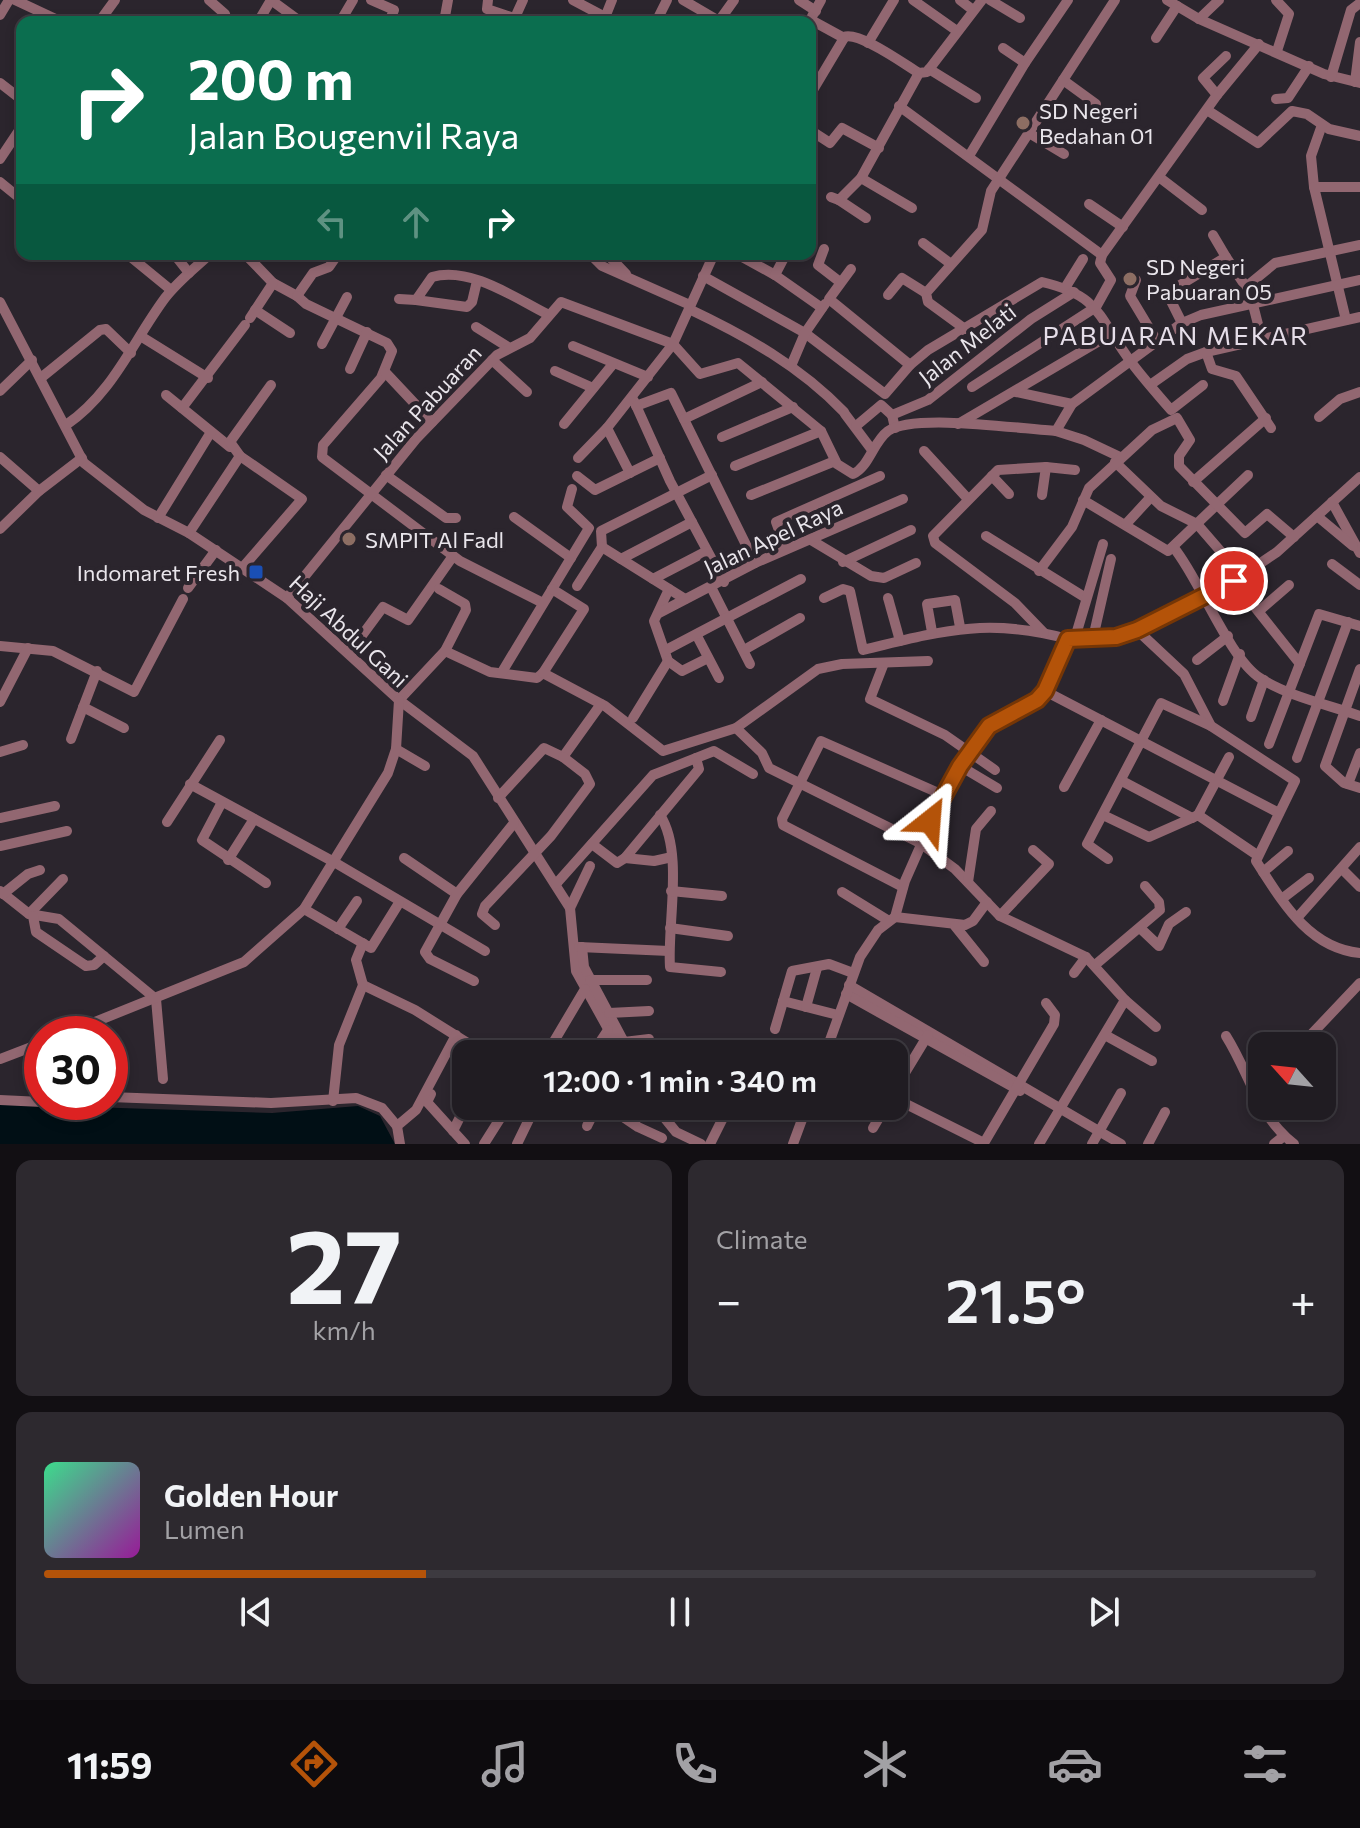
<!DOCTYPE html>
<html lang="en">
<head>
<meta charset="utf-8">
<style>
	body { margin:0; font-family:Commissioner,sans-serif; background:#2d292f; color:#f1f3f6; height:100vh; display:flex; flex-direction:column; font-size:30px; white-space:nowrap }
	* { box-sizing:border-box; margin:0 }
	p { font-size:26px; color:#a2a1a5 }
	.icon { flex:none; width:44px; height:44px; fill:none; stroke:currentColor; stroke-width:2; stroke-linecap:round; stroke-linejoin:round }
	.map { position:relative; height:1144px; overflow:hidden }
	.drawer { display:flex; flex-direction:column; gap:16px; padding:16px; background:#120f13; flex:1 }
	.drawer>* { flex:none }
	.guide { position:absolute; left:16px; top:16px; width:800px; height:244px; border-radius:16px; box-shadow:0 4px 12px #0003,0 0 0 2px #3d3a40; background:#0b6e4f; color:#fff; overflow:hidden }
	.needle { width:52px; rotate:297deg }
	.controls { position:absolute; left:1248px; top:1032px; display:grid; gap:16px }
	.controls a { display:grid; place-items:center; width:88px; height:88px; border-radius:16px; background:#201c22; box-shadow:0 4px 12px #0003,0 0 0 2px #3d3a40; font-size:40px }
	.speed { position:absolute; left:24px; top:1016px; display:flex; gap:16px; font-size:40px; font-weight:700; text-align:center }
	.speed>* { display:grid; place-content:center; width:104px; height:104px; border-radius:50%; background:#201c22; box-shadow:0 4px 12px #0003,0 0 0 2px #3d3a40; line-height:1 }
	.speed .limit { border:12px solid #d22; background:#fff; color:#111 }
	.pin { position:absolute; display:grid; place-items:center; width:68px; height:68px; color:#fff; margin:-34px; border:4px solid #fff; border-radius:50%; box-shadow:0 2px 8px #0007 }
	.me { position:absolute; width:88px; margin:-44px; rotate:28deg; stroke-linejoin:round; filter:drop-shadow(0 0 6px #0008) }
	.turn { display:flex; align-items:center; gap:28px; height:168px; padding:0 40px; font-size:36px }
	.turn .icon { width:104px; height:104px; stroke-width:2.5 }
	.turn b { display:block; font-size:56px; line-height:68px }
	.lanes { display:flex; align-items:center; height:76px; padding:0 40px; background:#0003; justify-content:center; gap:40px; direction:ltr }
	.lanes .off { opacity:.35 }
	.big { font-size:60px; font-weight:600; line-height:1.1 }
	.drawer .tile { flex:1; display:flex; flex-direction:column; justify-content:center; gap:12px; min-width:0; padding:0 28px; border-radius:16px; background:#2d292f }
	.drawer .dial { align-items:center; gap:0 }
	.dial b { font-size:104px; line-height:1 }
	.song { display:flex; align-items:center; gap:24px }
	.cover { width:96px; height:96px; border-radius:12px; background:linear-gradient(135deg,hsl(150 70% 55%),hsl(300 70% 35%)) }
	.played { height:8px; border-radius:4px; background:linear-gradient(90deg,#b45309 30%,#3d3a40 30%) }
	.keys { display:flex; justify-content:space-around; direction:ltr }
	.heat { display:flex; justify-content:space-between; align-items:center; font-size:44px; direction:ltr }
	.drawer .tiles { flex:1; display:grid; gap:16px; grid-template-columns:1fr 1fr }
	.tile:last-child { grid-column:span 2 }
	.trip { position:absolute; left:452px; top:1040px; width:456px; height:80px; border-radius:16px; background:#201c22; box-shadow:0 4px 12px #0003,0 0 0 2px #3d3a40; font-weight:600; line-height:80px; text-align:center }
	.tab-bar { display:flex; height:128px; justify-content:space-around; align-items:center; background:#0d0b0e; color:#a2a1a5 }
	.tab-bar .icon { width:56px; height:56px }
	.tab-bar .on { color:#b45309 }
	.tab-bar b { font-size:36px; color:#f1f3f6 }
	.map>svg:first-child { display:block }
</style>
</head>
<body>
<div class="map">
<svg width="1360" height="1144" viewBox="0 0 1360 1144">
	<rect width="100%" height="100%" fill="#2b252d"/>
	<!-- water -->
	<path fill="#010f15" d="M0,1104L272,1113L358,1106L380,1116L395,1144H0Z"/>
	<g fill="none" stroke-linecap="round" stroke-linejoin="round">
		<!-- minor -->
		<g stroke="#926771" stroke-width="10">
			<path d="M15,0L62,22"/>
			<path d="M209,0L225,14L227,22"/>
			<path d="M271,0L301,22"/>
			<path d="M371,0L394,10L389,22"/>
			<path d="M488,0L487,9L514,18"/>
			<path d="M573,0L605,17"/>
			<path d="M683,0L719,21L734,0"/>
			<path d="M799,0L816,11"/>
			<path d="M913,0L957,31"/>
			<path d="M960,0L973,10"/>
			<path d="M990,0L1020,18"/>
			<path d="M1167,0L1199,19L1324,74L1360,83"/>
			<path d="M1276,0L1289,14L1277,51"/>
			<path d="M0,15L9,0"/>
			<path d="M1199,19L1219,0"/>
			<path d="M604,20L612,0"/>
			<path d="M99,22L115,0"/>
			<path d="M258,22L271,0"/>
			<path d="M340,22L353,0"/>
			<path d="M444,22L448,0"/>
			<path d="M513,22L523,0"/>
			<path d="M656,22L667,0"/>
			<path d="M809,22L821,0"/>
			<path d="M844,37C859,31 904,64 919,73"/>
			<path d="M1156,38L1177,6"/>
			<path d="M868,43L894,0"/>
			<path d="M1003,48L1025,63"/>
			<path d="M929,69L976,98"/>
			<path d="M1331,77L1351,10L1360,3"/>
			<path d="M1063,80L1096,104"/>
			<path d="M1355,82L1360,42"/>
			<path d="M0,83L22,100"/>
			<path d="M810,95L844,38L811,20"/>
			<path d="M1217,95L1203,78L1226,56"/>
			<path d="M1276,99L1288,98L1309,66"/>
			<path d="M899,106L1102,255"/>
			<path d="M1207,110L1258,143L1292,111L1307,114L1329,129L1360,136"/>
			<path d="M810,130L830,143L842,128L879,148"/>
			<path d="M1029,133L1064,154"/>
			<path d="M969,156L1025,63L1068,0"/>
			<path d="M0,159L22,126"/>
			<path d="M1159,177L1202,210"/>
			<path d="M861,178L912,208"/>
			<path d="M0,182L22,200"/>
			<path d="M1314,187L1311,156L1322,125"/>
			<path d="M831,197L839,200L861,178L919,73L927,72L982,0"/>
			<path d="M839,200L866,218"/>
			<path d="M1089,204L1123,227"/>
			<path d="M810,210L812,207"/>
			<path d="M1213,235L1226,257"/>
			<path d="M923,243L951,264"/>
			<path d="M824,249L818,265L840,282"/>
			<path d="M127,254L171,290"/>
			<path d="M174,254L189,273"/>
			<path d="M245,254L273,283L297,296L313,273L329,267L338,254"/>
			<path d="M590,254L602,266L690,305"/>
			<path d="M607,254L626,274"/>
			<path d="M737,254L775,275L822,308"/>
			<path d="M851,269L829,299L910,365L928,350L1042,282C1102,296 1098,318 1131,362C1143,378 1157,394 1171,410L1203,385"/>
			<path d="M775,275L786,254"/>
			<path d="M703,276L805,333L885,394L910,365"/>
			<path d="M1136,280L1130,296L1157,341"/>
			<path d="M1247,286L1275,263L1360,245"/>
			<path d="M1065,288L1083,259"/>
			<path d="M888,295L902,278L926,293"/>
			<path d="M297,296L306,304L387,343L392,351L381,378L323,445L322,457L460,561L543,603"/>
			<path d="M399,299L416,300L432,277C470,266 515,298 547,314"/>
			<path d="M416,300L467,307L472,302L477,281"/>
			<path d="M0,302L84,463L144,510L189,533L287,598L399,700L473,756L570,908L576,971L622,1054"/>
			<path d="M689,309C746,336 800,366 844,412"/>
			<path d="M255,310L290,333"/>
			<path d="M250,318L273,283"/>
			<path d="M1346,320L1314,187H1360"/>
			<path d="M1182,323L1167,293L1226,257L1250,293L1262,340"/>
			<path d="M476,327L508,347"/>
			<path d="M965,329L928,302L926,293L982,230L991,191L1115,0"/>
			<path d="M142,337L208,378"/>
			<path d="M322,344L347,297"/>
			<path d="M573,346L648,377"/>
			<path d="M1206,352L1212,369L1236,376L1271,428"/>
			<path d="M492,360L527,392"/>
			<path d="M791,366L805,333L825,304"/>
			<path d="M350,369L367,332"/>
			<path d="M555,371L593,388"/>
			<path d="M385,372L432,422"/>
			<path d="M42,377L100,330L106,329L131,353"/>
			<path d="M1150,385L1187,359L1206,352L1360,317"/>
			<path d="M972,387L1096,307L1111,280L1100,263L1102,255L1217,95L1259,44"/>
			<path d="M0,391L32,360"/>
			<path d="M1016,392L1072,404"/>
			<path d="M166,395L230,447"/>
			<path d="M634,401L670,481L724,582"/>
			<path d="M636,406L671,393L755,563"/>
			<path d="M182,408L245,325"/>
			<path d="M845,414L872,450"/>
			<path d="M1319,417L1340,399L1360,392"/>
			<path d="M684,419L762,382"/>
			<path d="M564,424L613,364"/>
			<path d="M958,424L1113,333"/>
			<path d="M66,425C113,393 133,341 165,298C178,281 195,268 210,254"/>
			<path d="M856,426L881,405L892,415"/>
			<path d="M607,428L630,473"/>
			<path d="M895,428L892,415L928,400L1031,319L1074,292"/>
			<path d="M1056,431L1084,440L1120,457"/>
			<path d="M722,437L793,407"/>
			<path d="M924,451L968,499"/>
			<path d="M240,456L302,499L243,567"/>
			<path d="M0,457L39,491"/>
			<path d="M578,458L607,428L673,344L714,254"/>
			<path d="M1115,462L1161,506L1197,524L1242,576"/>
			<path d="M735,466L821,431"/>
			<path d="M386,475L446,518H456"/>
			<path d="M577,476L595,490L660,458"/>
			<path d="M992,476L1009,494"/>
			<path d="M1193,482L1266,418"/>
			<path d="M751,495L835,461"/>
			<path d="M1042,495L1046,467"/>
			<path d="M1083,500L1168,551L1248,475"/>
			<path d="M1332,502L1360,553"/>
			<path d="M1317,516L1353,546"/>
			<path d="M514,517L571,558"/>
			<path d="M158,518L211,432"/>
			<path d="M1126,524L1150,498"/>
			<path d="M0,529L39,491L82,458"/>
			<path d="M189,533L240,456L230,442L271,385"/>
			<path d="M986,536L1086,598"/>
			<path d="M811,540L871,576L884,578L916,563"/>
			<path d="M602,547L601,531L712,475"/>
			<path d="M602,547L685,599"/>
			<path d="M1174,548C1200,580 1229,658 1260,678C1287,696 1329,705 1360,716"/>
			<path d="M786,549L776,522L880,476"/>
			<path d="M621,559L692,522"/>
			<path d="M843,562L911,530"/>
			<path d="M1332,564L1360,585"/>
			<path d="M1039,571L1072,527L1089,488L1152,430L1177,418L1190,440L1179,456V466L1245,533L1267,514L1294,537"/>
			<path d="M653,579L707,551"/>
			<path d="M1234,581L1300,664"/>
			<path d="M577,586L602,547"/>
			<path d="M711,587L750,664"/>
			<path d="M188,588L216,550"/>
			<path d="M669,589L654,621L668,661L682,671L708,658"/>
			<path d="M287,598L416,439L497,355L530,338L561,302L673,344L700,374L738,363L821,431L837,464L853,474C869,467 873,442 888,431C914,413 1021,429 1056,431L1072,404L1182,323L1201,315L1360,280"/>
			<path d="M824,598L843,589L850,591L863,650C941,631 988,617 1068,639"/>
			<path d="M888,598L900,641"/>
			<path d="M1259,611L1289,585"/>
			<path d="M659,613L755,563L903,499"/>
			<path d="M1137,630L1184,674L1211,726L1295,781L1256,861C1282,901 1308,948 1360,953"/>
			<path d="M932,632L927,604L955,600L960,627"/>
			<path d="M1044,633L1015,603L935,543L933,536L998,470L1046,467L1075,470"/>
			<path d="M697,636L719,678"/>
			<path d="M1075,638L1103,544"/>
			<path d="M1093,638L1111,559"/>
			<path d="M0,646L53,651L134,692L183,599"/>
			<path d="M666,650L801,579"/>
			<path d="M744,650L800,618"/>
			<path d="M445,651L490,672L537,678L543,673"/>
			<path d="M349,653L383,607L408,620L453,556"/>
			<path d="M1197,660L1228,636"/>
			<path d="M884,663L870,699L945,735L995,770"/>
			<path d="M1360,669L1325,766L1344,783L1360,788"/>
			<path d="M502,672L589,528L567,507L572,489"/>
			<path d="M543,673L605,706L663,751L736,728L818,669L842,664L928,661"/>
			<path d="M543,673L584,609L552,589"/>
			<path d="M1045,691L1279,813"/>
			<path d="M399,700L445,651L466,610L465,604L439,589"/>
			<path d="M1223,701L1240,654"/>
			<path d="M0,702L28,648"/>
			<path d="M83,707L124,728"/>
			<path d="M1251,717L1264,680"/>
			<path d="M633,718L668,661"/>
			<path d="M736,728L762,753L769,768L920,843L955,869L1000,916L1086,957L1125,1000L1156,1027"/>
			<path d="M71,739L97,671"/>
			<path d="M1269,744L1319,614L1360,626"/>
			<path d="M396,749L425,766"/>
			<path d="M0,752L23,745"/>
			<path d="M1297,758L1348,622"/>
			<path d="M960,766L997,788"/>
			<path d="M1122,781L1192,818L1198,815L1257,855"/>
			<path d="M190,784L334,862L485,951"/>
			<path d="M1348,784L1360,753"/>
			<path d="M1064,787L1101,720"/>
			<path d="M498,798L544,748L563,757L601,704"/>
			<path d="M222,802L202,840L266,883"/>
			<path d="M660,815C684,852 667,924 670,967L721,972"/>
			<path d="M1103,815L1149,837L1192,818"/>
			<path d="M1198,815L1229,757"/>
			<path d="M0,818L55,806"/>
			<path d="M167,822L220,740"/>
			<path d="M592,844L617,863L625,858L699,769L696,758"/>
			<path d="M0,846L67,831"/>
			<path d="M404,858L457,894"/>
			<path d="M625,858L654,861L672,857"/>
			<path d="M1108,859L1087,844L1161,703L1211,726"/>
			<path d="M228,860L254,819"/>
			<path d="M1342,869L1360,887"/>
			<path d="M1263,872L1288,851"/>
			<path d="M968,882L976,829L991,811"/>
			<path d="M556,884L653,775L714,751L753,774"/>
			<path d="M903,887L783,825L782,819L821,741L943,795"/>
			<path d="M0,891L29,914L59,919L156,999L163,1079"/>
			<path d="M671,891L722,896"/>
			<path d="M842,892L889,921"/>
			<path d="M3,894L28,874L40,870"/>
			<path d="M1283,898L1309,878"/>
			<path d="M570,908L590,866"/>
			<path d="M304,909L371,948L399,903"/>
			<path d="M29,914L63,879"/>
			<path d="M33,916L36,932L86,966L94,965L104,956"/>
			<path d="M1000,916L1049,864L1033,850"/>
			<path d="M895,917L965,925L973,921L987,902"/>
			<path d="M1297,918L1360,847"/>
			<path d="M495,925L482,914L485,906L551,836L590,784L585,774L563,757"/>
			<path d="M955,926L984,962"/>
			<path d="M670,928L728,936"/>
			<path d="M1140,928L1159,946L1169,924L1186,912"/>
			<path d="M338,929L357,901"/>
			<path d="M579,947L669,951"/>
			<path d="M582,947L584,967L624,1042L649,1039"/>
			<path d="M1095,965L1160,910L1159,902L1145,886"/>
			<path d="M1074,973L1086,957"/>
			<path d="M590,980H647"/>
			<path d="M474,981L430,959L425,952L457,894L514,823"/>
			<path d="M363,985L415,1010L482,1052"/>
			<path d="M849,985L1121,1144"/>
			<path d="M846,994L1020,1091"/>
			<path d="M783,1001L838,1015"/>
			<path d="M806,1007L817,968"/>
			<path d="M609,1013L649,1011"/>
			<path d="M775,1029L792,971L829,964L853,973"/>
			<path d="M65,1034L244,962L304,909L388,773L396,749L399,700"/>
			<path d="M1105,1035L1152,1061"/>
			<path d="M1226,1036C1250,1074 1257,1115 1294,1144"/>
			<path d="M1290,1045L1306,1040L1360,983"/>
			<path d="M550,1048L585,989"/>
			<path d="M592,1054L608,1030"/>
			<path d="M825,1054L860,957L878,930L895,917L905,881L943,795L989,726L1037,700L1045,691L1068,639L1116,637L1137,630L1234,581L1277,552L1360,477"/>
			<path d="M0,1059L42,1043"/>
			<path d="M894,1091L928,1035"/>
			<path d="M431,1094L427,1102L465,1144"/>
			<path d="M110,1097L271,1103L356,1098L382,1108L397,1126"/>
			<path d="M894,1098L984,1143L1054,1024L1055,1015L1046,1003"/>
			<path d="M0,1100L42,1102"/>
			<path d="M333,1101L339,1045L363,985L356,960L363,943"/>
			<path d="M58,1102H64"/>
			<path d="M525,1106L544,1112L550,1106"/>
			<path d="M607,1106L638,1127L662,1138"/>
			<path d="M655,1106L676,1132L701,1144"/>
			<path d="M587,1126L597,1106"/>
			<path d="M873,1128L886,1106"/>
			<path d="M453,1131L466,1105"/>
			<path d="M400,1144L397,1126L416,1110L456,1035"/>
			<path d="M484,1144L508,1106"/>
			<path d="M517,1144L534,1109"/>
			<path d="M710,1144L729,1106"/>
			<path d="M793,1144L807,1106"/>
			<path d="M1039,1144L1125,1000"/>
			<path d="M1092,1144L1121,1093"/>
			<path d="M1148,1144L1165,1112"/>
			<path d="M1274,1144L1284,1136"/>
		</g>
	</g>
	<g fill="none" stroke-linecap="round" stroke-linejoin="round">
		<defs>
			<path id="route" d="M930,821L960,766L989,726L1037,700L1045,691L1068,639L1116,637L1137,630L1234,581"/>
		</defs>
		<!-- route casing -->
		<use href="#route" stroke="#753606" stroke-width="20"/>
		<!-- route -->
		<use href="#route" stroke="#b45309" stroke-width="14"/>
	</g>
	<!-- markers -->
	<g fill="#8d6e63" stroke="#2b252d" stroke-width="3">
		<circle cx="1023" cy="123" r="8"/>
		<circle cx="1130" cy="279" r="8"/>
		<circle cx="349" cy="539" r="8"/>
	</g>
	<rect fill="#1a4fb4" stroke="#2b252d" stroke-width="3" x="248" y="564" width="16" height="16" rx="4"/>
	<g text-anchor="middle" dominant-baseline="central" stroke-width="8" stroke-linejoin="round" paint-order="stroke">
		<!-- poi labels -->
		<g font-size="22" fill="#e9e5eb" stroke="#2b252d" text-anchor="start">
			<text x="1039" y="110">SD Negeri<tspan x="1039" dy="25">Bedahan 01</tspan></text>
			<text x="1146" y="266">SD Negeri<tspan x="1146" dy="25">Pabuaran 05</tspan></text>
			<text x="365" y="539">SMPIT Al Fadl</text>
			<text x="240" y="572" text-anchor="end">Indomaret Fresh</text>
		</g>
		<!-- street labels -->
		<g font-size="22" fill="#e9e5eb" stroke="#2b252d">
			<text transform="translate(967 344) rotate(-38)">Jalan Melati</text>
			<text transform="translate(427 402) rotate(-47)">Jalan Pabuaran</text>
			<text transform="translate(773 537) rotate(-25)">Jalan Apel Raya</text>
			<text transform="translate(349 631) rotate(43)">Haji Abdul Gani</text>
		</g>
		<!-- quarter labels -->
		<g font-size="26" letter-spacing="2" fill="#e6dee9" stroke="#2b252d">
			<text x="1176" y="334">PABUARAN MEKAR</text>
		</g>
	</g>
</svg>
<div class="controls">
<a><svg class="needle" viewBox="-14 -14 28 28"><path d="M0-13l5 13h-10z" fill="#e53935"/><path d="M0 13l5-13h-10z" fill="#a2a1a5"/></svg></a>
</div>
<div class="speed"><div class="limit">30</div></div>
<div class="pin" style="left:1234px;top:581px;background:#d93025"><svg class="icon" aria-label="arrive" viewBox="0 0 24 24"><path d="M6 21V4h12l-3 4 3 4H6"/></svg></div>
<svg class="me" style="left:930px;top:821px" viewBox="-20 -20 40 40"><path d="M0-17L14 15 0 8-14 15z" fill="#b45309" stroke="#fff" stroke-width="4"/></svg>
<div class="trip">12:00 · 1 min · 340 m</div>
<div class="guide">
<div class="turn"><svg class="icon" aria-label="right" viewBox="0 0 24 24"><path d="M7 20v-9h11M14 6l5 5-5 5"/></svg><div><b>200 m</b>Jalan Bougenvil Raya</div></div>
<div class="lanes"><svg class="icon off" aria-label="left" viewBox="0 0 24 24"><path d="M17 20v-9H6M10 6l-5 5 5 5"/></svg><svg class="icon off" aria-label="ahead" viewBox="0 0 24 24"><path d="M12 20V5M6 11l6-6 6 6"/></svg><svg class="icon" aria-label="right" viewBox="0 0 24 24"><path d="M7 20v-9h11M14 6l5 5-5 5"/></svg></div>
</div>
</div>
<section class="drawer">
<div class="tiles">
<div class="tile dial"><b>27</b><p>km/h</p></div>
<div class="tile"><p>Climate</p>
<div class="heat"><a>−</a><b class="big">21.5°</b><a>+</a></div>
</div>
<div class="tile">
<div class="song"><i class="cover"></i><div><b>Golden Hour</b><p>Lumen</p></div></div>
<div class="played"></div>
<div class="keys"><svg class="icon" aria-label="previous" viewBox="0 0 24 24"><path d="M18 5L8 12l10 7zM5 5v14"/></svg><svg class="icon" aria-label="pause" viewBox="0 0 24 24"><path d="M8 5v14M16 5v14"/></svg><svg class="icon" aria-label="next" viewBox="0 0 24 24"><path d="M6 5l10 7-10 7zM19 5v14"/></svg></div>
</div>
</div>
</section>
<nav class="tab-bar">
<b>11:59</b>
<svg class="icon on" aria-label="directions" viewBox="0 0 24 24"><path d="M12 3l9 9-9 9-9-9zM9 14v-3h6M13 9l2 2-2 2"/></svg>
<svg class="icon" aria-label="music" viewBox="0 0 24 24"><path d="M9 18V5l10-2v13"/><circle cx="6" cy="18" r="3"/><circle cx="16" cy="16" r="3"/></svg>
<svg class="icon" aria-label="phone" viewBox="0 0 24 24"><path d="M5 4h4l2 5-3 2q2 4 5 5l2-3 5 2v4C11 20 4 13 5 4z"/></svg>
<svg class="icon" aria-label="climate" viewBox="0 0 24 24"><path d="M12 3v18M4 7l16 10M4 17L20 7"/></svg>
<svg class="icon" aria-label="car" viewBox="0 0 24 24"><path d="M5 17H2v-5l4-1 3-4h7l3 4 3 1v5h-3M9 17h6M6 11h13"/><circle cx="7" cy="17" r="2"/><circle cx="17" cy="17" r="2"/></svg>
<svg class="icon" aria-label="filters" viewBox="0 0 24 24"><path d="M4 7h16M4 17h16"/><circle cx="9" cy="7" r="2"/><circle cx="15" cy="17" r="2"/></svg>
</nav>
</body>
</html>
